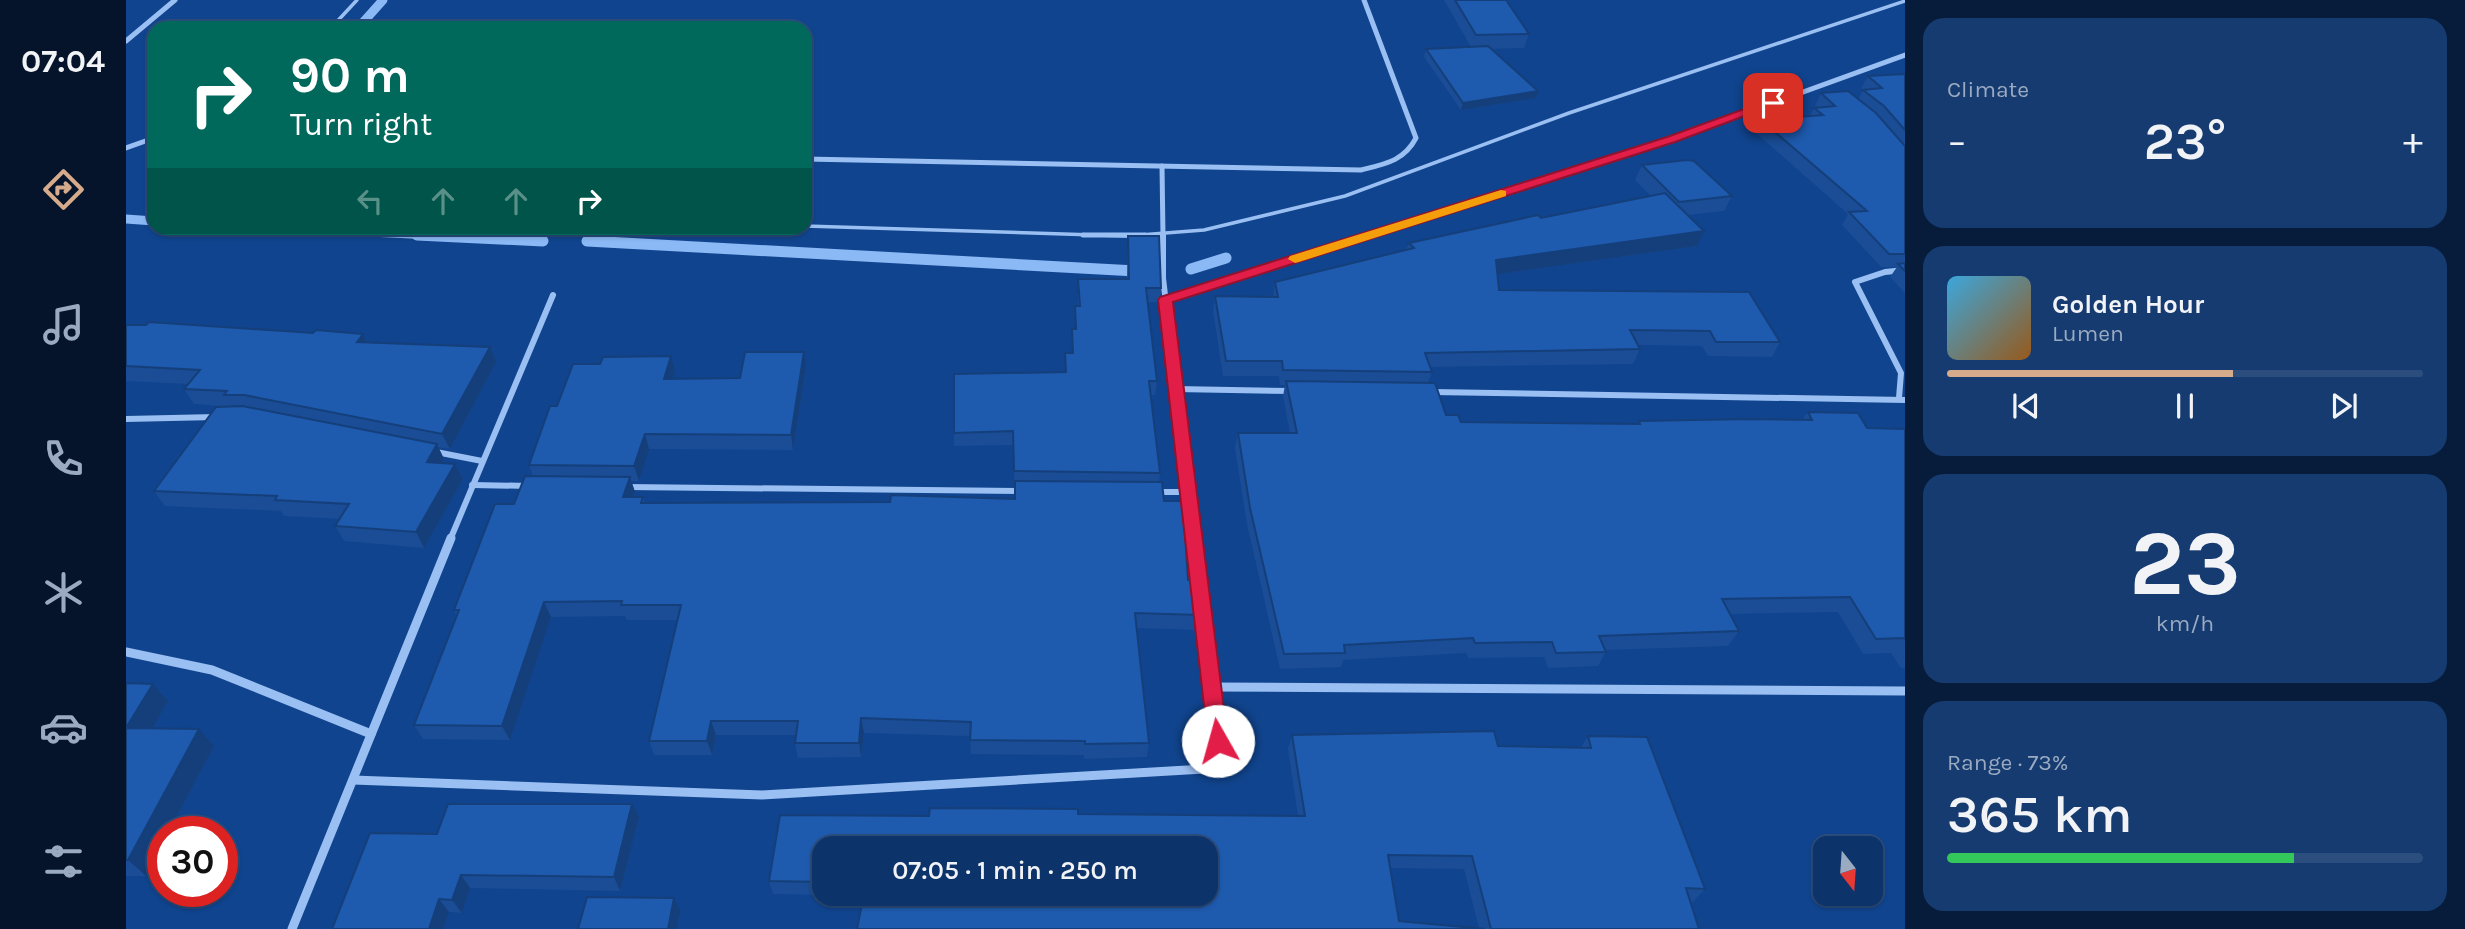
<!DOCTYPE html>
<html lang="en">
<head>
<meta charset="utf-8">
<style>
	body { margin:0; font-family:Karla,sans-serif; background:#153b70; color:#f1f3f6; height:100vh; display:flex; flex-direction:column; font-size:26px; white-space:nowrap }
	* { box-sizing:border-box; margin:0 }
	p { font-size:23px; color:#9aaac1 }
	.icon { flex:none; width:38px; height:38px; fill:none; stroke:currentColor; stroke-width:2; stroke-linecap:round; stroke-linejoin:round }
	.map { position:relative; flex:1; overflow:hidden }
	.side { display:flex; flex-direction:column; gap:18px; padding:18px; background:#071c3a; width:560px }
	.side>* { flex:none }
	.hud { position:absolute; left:21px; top:21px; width:665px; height:214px; border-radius:21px; box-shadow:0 2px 5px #0004,0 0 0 2px #2c4e7e; background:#00695c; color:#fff; overflow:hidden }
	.needle { width:46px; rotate:163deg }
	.buttons { position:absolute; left:1687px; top:836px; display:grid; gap:14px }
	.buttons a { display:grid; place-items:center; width:70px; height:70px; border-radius:14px; background:#0c336a; box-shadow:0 2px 5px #0004,0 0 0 2px #2c4e7e; font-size:35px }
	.speed { position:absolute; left:21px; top:816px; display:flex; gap:14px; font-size:35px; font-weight:700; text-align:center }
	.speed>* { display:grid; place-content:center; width:91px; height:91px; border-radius:50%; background:#0c336a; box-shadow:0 2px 5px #0004,0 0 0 2px #2c4e7e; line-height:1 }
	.speed .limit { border:10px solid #d22; background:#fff; color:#111 }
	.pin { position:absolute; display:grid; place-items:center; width:60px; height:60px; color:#fff; margin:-30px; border-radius:14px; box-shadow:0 4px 10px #0006 }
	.me { position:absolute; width:77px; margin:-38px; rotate:353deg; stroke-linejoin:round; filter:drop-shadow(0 0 5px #0008) }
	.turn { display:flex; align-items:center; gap:24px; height:147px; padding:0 28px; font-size:32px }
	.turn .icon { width:91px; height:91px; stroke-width:2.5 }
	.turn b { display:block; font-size:49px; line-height:60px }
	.lanes { display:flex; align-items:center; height:66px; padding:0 28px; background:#0003; justify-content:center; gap:35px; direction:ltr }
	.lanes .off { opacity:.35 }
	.big { font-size:52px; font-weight:600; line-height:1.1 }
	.side .card { flex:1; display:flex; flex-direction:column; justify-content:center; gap:10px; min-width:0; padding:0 24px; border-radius:21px; background:#153b70 }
	.side .dial { align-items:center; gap:0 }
	.dial b { font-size:91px; line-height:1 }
	.song { display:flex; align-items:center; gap:21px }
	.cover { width:84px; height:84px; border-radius:10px; background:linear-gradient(135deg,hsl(200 70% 55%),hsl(30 70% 35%)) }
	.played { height:7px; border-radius:4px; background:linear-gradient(90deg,#d6ab8b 60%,#2c4e7e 60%) }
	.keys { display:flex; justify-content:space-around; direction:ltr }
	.heat { display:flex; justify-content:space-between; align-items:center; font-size:38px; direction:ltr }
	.charge { height:10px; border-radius:5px; background:linear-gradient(90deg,#34c759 73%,#2c4e7e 0) }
	.trip { position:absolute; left:686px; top:836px; width:406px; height:70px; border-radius:21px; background:#0c336a; box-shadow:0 2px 5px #0004,0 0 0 2px #2c4e7e; font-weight:600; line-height:70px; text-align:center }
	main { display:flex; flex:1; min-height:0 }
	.tabs { display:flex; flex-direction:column; width:126px; justify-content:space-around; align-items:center; background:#05142a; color:#9aaac1 }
	.tabs .icon { width:49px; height:49px }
	.tabs .on { color:#d6ab8b }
	.tabs b { font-size:32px; color:#f1f3f6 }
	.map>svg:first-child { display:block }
</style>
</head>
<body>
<main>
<nav class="tabs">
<b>07:04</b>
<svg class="icon on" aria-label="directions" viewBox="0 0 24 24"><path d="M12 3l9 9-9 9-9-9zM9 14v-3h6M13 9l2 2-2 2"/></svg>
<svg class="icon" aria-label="music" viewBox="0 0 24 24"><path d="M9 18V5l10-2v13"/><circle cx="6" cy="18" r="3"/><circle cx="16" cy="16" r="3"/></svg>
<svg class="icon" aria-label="phone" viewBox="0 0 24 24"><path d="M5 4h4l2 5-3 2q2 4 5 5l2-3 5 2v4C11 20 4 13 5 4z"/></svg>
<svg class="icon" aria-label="climate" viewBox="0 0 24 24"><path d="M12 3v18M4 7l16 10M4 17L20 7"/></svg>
<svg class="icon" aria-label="car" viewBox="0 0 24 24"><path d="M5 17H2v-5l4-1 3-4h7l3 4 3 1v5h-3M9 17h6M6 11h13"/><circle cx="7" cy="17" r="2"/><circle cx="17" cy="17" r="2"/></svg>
<svg class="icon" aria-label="filters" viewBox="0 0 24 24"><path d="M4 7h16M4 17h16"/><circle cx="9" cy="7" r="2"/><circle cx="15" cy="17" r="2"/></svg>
</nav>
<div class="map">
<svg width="1779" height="929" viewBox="0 0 1779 929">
	<rect width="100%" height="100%" fill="#10448e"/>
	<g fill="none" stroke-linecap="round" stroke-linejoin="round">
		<!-- stream-far1 -->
		<g stroke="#8bb9f6" stroke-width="9">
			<path d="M232,28L257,0"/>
			<path d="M0,219L28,221"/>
			<path d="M161,228L326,236"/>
		</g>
		<!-- stream -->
		<g stroke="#8bb9f6" stroke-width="11">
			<path d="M291,235L417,241"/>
			<path d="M461,241L1010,271"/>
			<path d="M1065,269L1100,258"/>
		</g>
		<!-- service-far1 -->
		<g stroke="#9abff2" stroke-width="3.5">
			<path d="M205,28L231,0"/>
			<path d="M679,226L1001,236L1078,230L1219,196L1443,113L1779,1"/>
		</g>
		<!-- service -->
		<path stroke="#9abff2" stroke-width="5" d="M957,235H1019"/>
		<!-- minor-far2 -->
		<g stroke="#9abff2" stroke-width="5">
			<path d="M0,41L49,0"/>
			<path d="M0,148L28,138"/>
			<path d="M679,159L1235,170C1259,164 1278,161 1290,138L1238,0"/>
			<path d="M1036,166L1037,236"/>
			<path d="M1240,236L1545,140L1779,55"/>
		</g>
		<!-- minor-far1 -->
		<g stroke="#9abff2" stroke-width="6">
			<path d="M1037,235V278L1068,540"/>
			<path d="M1039,300L1246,235"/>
			<path d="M1050,389L1165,391"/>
			<path d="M1306,392L1779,400"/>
			<path d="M1773,398L1775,373L1729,282L1759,272L1779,270"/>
			<path d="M0,419L90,417"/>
			<path d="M305,451L356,461"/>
			<path d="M346,485L405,486"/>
			<path d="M500,487L898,491"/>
			<path d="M1029,492H1062"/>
			<path d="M324,540L427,295"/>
		</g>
		<!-- minor -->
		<g stroke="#9abff2" stroke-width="9">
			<path d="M0,652L86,670L245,734"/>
			<path d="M1085,687L1779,691"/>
			<path d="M227,780L636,795L1095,768L1068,538"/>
			<path d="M166,929L325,538"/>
		</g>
	</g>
	<!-- wall -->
	<g fill="#1a4d96" fill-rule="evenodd">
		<path d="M1318,0H1380L1403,34L1398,48L1365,49L1410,98L1335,110L1298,57L1300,49L1345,47Z"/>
		<path d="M1779,74V293L1764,277L1771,267H1755L1716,225L1722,214L1629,132L1635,120L1684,116L1688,108L1691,107L1689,106L1695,93L1732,99L1737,90L1735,88L1742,76Z"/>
		<path d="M1516,165L1606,196L1598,211L1562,215L1578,231L1571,246L1371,274L1373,290L1654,342L1646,357L1582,356L1576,346L1512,345L1514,349L1507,364L1304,367L1306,372L1302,383L1320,415L1335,422L1512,424L1513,421L1676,420L1682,412L1741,428L1779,429V668H1775L1765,653L1737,654L1712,612L1604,614L1613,631L1602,646L1480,650V652L1472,666L1422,668L1418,657L1342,658L1340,653L1217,660L1215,667L1154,669L1121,524L1109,448L1112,433H1164L1157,396L1159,385H1154L1153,376H1097L1087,311L1089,296L1147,297L1149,282L1280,250L1283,243L1415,218L1525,196L1509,180Z"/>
		<path d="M1002,236L1035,288L1034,302H1022L1031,381L1029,395H1025L1034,473L1033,482L1062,580L1074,615L1072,630L1011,628L1023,743L1021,757L958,759V755L845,754L844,736L738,733L735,757L672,758L669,743L670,735H590L586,755H528L523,741L552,620H501L499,616L425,617L384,740L297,739L288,725L331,616L328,610L388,504L407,476L403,465L431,406L549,372L547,379L614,378L680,367L667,450L523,449L513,481H505L509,492L508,497H517L519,503L764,502L889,499L887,445L828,446V433L939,372V353H946V329H949V306H952V279H1001Z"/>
		<path d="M0,325L237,334L241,342L370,362L324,449L312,447L318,459L316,463L329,464L337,479L298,548L218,541L209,526L214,519L158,516L155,511L39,506L28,491L105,407L68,404L58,389L63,384L0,381Z"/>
		<path d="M0,683L27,684L42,701L26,729H73L88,746L43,831H37L20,876H0Z"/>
		<path d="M1368,731L1372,746L1455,747L1462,736L1521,737L1579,889L1567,902H1565L1573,929H731L737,896L647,894L643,881L654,815L803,816L804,808L952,809V814L1172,816L1162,749L1166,735ZM698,849H1080V894H698ZM1265,868L1338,869L1353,928L1273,921Z"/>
		<path d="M513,817L494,891L344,888L336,913L323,912L317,929H206L311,834Z"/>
	</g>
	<!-- shaded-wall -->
	<g fill="#153f7a">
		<path d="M1412,91L1410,98L1335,110L1337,103Z"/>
		<path d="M1578,231L1571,246L1365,275L1370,260Z"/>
		<path d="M237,334L244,349L231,342Z"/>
		<path d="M364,347L370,362L324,449L316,434Z"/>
		<path d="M678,352L680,367L667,450L665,435Z"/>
		<path d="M545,356L549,372L542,394L538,379Z"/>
		<path d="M519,434L523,449L513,481L508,466Z"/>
		<path d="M311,444L318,459L308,477L301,462Z"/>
		<path d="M329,464L337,479L298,548L290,532Z"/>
		<path d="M504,477L509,492L503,512L497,497Z"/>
		<path d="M418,602L425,617L384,740L376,726Z"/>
		<path d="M27,684L42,701L17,745L0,728Z"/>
		<path d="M735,718L738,733L735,757L733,743Z"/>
		<path d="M585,721L590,735L586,755L581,741Z"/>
		<path d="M73,729L88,746L43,831H37V844L20,876L2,860Z"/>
		<path d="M506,804L513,817L494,891L488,877Z"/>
		<path d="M335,875L344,888L336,913L326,900Z"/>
		<path d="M548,898L554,911L550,929H542Z"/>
		<path d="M313,899L323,912L317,929H303Z"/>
	</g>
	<!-- building -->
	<g fill="#1e5aae" stroke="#153f7a" stroke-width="2">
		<path d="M1329,0H1380L1403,34L1350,35Z"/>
		<path d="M1362,46L1412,91L1337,103L1300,49Z"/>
		<path d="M1779,74V130L1758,106L1737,90L1756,88L1742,76Z"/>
		<path d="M1722,91L1750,113L1779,146V254H1763L1723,212L1741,211L1635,120L1697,115L1688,108L1709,106L1695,93Z"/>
		<path d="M1561,160L1568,161L1606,196L1553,202L1516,165Z"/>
		<path d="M1539,193L1578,231L1370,260L1373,290L1623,292L1654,342H1590L1584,331L1504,330L1514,349L1299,353L1306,372L1157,370L1156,361H1100L1089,296L1152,297L1149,282L1288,248L1283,243L1412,215L1415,218Z"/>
		<path d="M1002,236H1033L1035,288H1020L1031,381H1023L1034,473L888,471L887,431L828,433V374L940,372L939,353H947L946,329H950L949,306H954L952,279H1003Z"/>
		<path d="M1779,263V271L1772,264Z"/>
		<path d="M23,322L187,333L190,330L237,334L231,342L364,347L316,434L118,395H98L101,391L58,389L74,370L0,366V325H20Z"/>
		<path d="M619,352H678L665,435L519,434L508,466L403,465L424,406H431L447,364H474L477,357L545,356L538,379L614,378Z"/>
		<path d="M1160,381L1309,383L1320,415H1332L1335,422L1514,424L1513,421L1624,419L1686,420L1682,412L1732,413L1741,428L1779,429V640L1778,638L1750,639L1724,597L1596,599L1613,631L1473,636L1480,652L1430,653L1426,642L1349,643L1347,638L1218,645L1219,653L1158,654L1124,508L1112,433H1171Z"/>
		<path d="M116,406L311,444L301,462L329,464L290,532L209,526L223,504L149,500L151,496L28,491L90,407Z"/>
		<path d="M399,476L504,477L497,497H517L515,503L764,502L765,495L889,499V481L1036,482L1038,501H1057L1062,580H1070L1074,615L1009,613L1023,743L959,744V741L844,740L845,722L735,718L733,743H669L672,721H585L581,741H523L555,605H495L496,601L418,602L376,726L288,725L333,610H328L369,504H388Z"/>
		<path d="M0,683L27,684L0,728L73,729L2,860H0Z"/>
		<path d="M1368,731L1372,746L1465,748L1462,736L1521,737L1579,889L1560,888L1573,929H1365L1346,856L1262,855L1273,921L1359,929H731L738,894H1080V849H698V882L643,881L654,815L803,816L804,808L952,809V814L1179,816L1166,735Z"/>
		<path d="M322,804H506L488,877L335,875L326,900L313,899L303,929H206L244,833L311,834Z"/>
		<path d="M461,897L548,898L542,929H452Z"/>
	</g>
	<!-- route -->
	<path fill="#e11d48" stroke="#92132f" stroke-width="2" d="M1643,100L1653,103L1549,142L1047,302L1102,741L1099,747L1092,749L1085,747L1082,741L1032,300L1034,297L1541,137Z"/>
	<!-- slow -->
	<path fill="#f59e0b" d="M1375,190L1380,191V196L1173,262L1169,263L1162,259L1164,256Z"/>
</svg>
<div class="buttons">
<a><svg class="needle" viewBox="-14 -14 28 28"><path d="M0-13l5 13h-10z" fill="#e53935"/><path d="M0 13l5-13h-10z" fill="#9aaac1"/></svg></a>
</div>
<div class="speed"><div class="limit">30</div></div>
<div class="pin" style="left:1647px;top:103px;background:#d93025"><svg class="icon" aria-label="arrive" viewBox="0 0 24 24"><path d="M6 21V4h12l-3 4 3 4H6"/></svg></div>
<svg class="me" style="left:1092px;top:741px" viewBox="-20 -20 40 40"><circle r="19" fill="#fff"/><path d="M0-13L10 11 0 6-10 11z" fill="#e11d48"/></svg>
<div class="trip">07:05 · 1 min · 250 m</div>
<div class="hud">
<div class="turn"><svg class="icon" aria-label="right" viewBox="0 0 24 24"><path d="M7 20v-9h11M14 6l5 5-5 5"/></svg><div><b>90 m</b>Turn right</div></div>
<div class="lanes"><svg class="icon off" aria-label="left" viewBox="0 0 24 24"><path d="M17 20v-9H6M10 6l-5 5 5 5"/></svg><svg class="icon off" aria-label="ahead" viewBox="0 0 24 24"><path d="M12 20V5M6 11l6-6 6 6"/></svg><svg class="icon off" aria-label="ahead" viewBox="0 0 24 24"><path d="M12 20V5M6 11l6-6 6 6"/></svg><svg class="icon" aria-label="right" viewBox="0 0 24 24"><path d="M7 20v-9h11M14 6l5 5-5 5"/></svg></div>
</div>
</div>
<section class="side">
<div class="card"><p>Climate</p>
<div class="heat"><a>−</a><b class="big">23°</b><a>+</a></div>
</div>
<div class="card">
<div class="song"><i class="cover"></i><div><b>Golden Hour</b><p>Lumen</p></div></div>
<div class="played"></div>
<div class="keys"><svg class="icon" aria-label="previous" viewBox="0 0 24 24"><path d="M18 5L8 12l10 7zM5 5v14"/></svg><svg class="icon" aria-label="pause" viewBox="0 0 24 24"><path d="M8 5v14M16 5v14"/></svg><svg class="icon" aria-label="next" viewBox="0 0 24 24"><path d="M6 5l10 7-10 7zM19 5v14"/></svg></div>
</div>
<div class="card dial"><b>23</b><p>km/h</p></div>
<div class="card"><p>Range · 73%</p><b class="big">365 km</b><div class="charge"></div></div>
</section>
</main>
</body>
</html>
